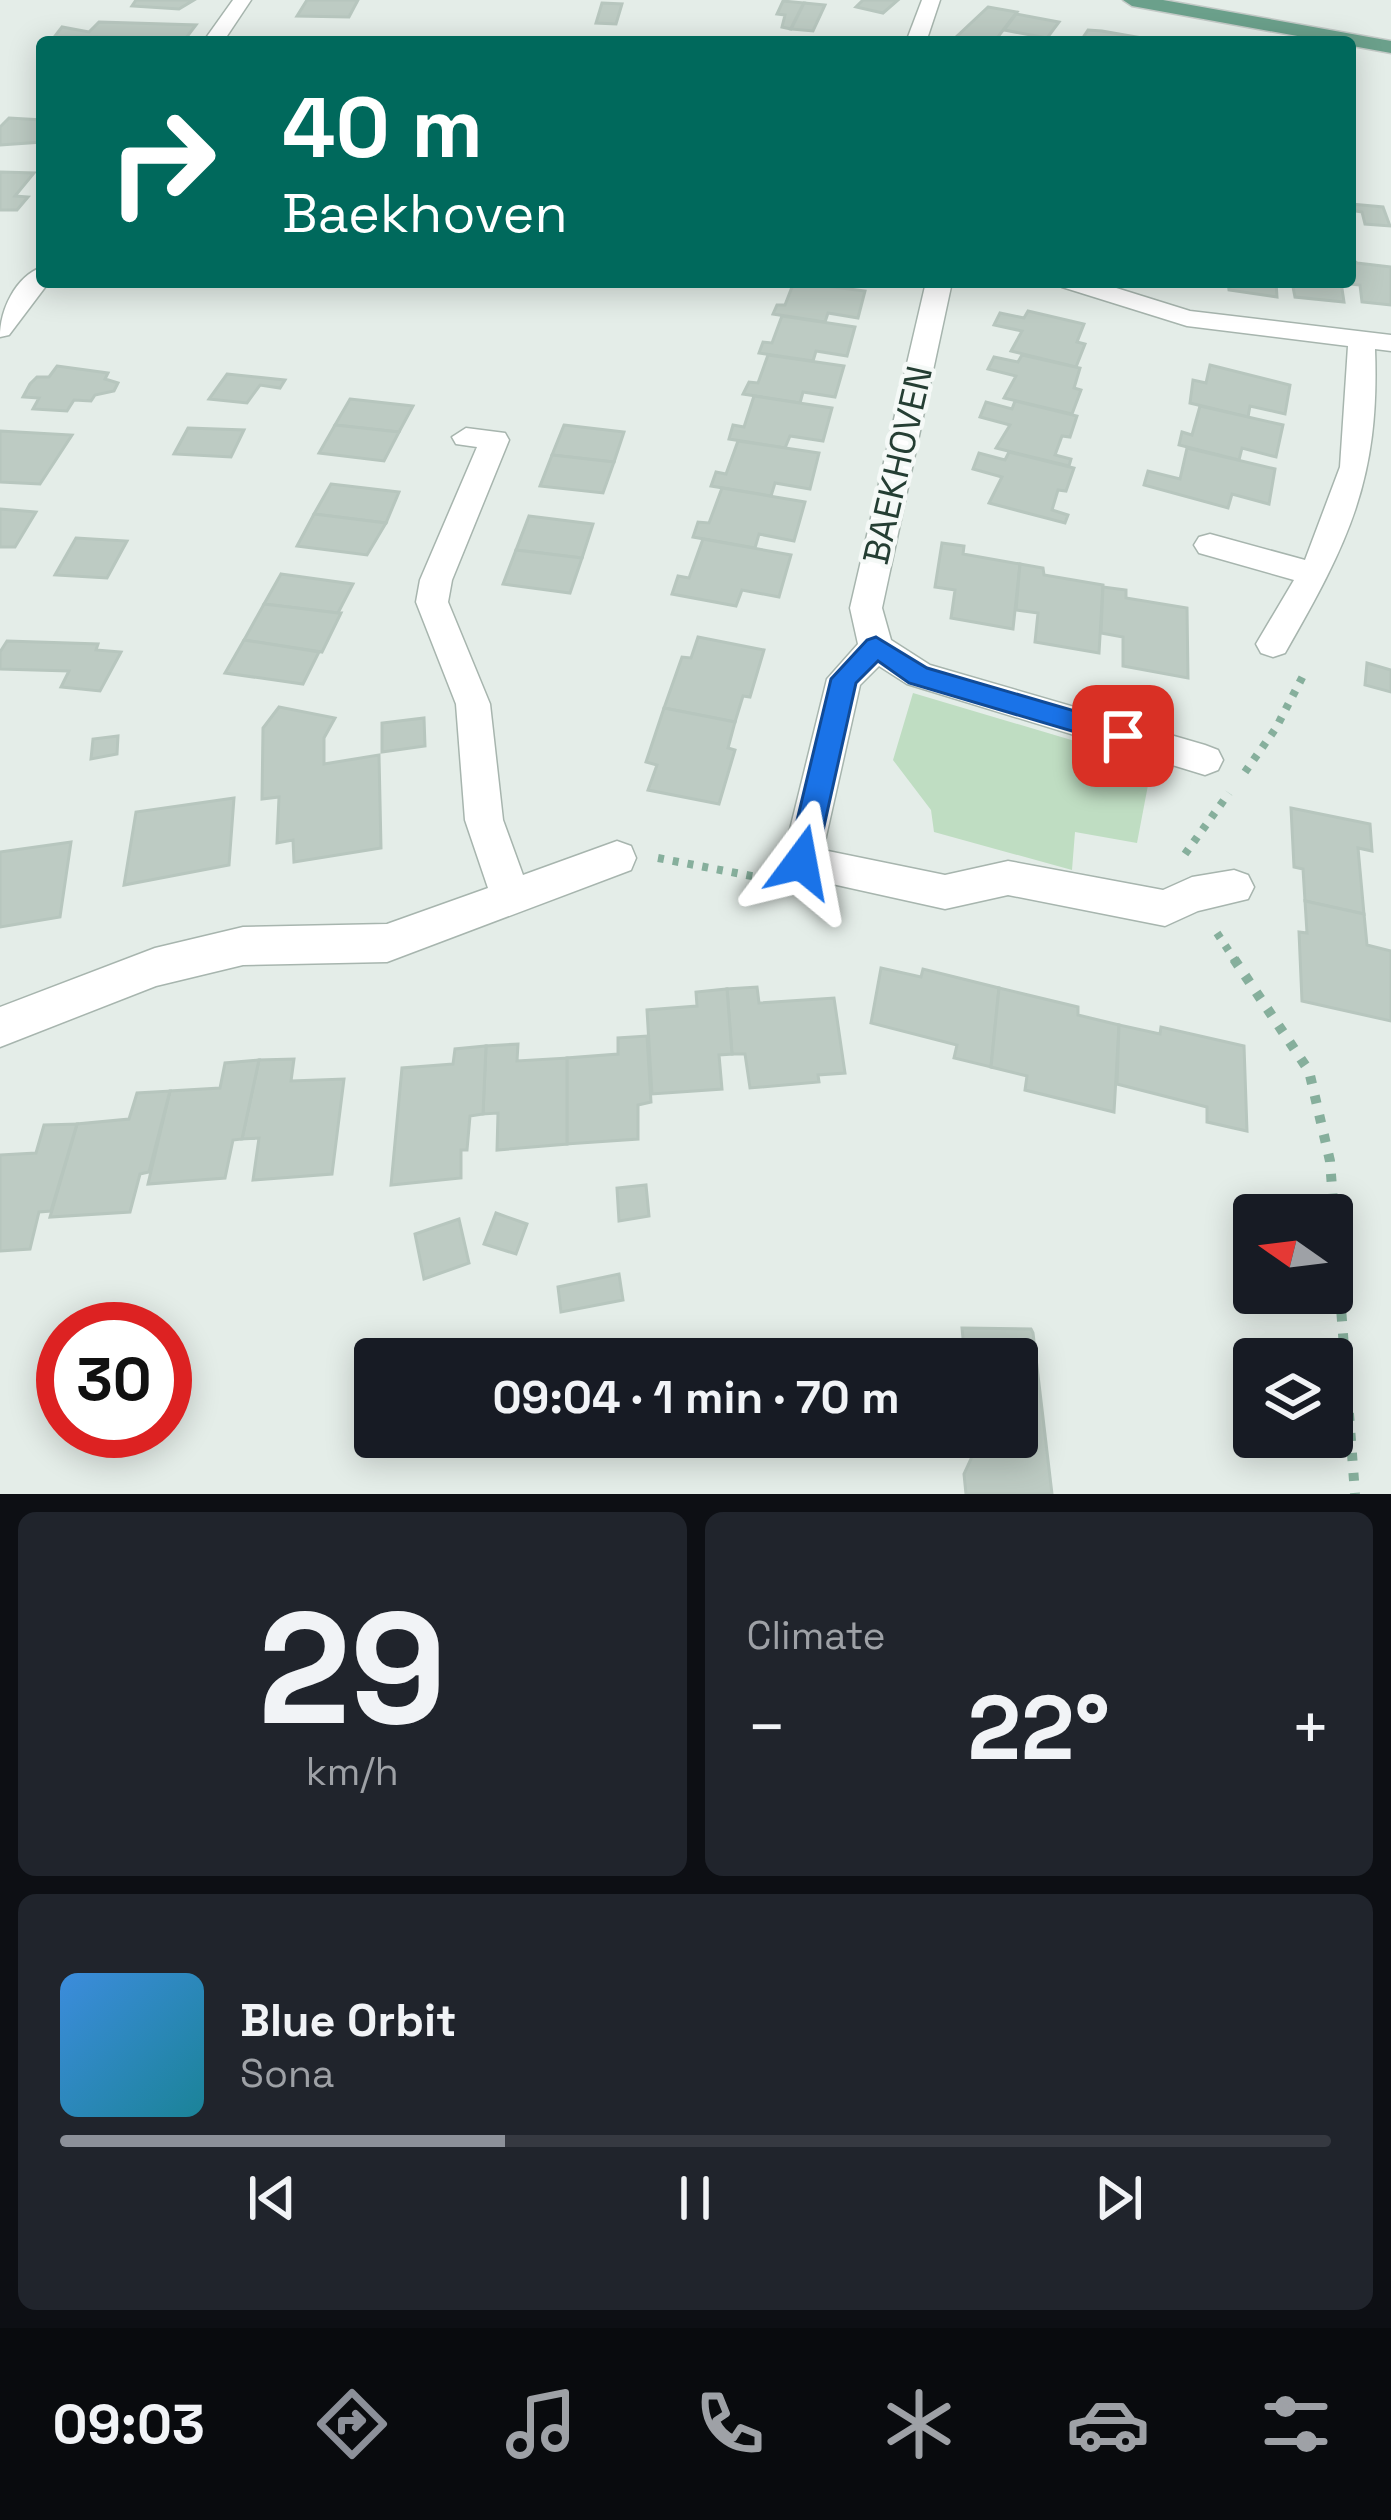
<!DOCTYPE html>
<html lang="en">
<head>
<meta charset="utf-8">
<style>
	body { margin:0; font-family:"Space Grotesk",sans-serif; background:#20242c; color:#f1f3f6; height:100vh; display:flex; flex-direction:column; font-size:45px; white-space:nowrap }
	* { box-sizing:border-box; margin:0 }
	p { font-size:39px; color:#9ea1a6 }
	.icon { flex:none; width:66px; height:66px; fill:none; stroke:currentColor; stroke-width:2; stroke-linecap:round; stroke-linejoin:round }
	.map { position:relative; height:1494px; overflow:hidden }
	.sheet { display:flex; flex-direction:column; gap:18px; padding:18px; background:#0d0f14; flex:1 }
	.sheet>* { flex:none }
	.top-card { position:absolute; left:36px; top:36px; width:1320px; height:252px; border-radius:12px; box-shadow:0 6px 30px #0003; background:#00695c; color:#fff; overflow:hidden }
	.needle { width:78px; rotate:284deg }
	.fabs { position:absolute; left:1233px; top:1194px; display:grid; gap:24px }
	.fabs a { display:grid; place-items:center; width:120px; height:120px; border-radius:12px; background:#171b24; box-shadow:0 6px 30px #0003; font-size:60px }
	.speed { position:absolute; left:36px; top:1302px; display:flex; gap:24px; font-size:60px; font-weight:700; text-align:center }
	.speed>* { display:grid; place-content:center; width:156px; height:156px; border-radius:50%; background:#171b24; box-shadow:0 6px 30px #0003; line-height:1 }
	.speed .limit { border:18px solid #d22; background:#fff; color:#111 }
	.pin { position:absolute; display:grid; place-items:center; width:102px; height:102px; color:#fff; margin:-51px; border-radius:24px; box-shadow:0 6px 18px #0006 }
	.me { position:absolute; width:132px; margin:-66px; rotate:13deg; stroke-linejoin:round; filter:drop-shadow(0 0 9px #0008) }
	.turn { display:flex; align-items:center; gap:42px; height:252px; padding:0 48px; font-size:54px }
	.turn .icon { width:156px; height:156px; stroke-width:2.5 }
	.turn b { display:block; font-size:84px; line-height:102px }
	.big { font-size:90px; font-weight:800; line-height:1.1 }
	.sheet .tile { flex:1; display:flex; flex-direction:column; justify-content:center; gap:18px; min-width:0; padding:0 42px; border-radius:18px; background:#20242c }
	.sheet .dial { align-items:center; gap:0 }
	.dial b { font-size:156px; line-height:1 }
	.song { display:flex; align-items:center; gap:36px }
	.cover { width:144px; height:144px; border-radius:18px; background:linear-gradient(135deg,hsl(210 70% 55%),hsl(190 70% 35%)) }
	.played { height:12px; border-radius:6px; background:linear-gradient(90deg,#8c9099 35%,#363941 35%) }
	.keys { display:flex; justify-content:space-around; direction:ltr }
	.heat { display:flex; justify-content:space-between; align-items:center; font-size:66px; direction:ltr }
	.sheet .tiles { flex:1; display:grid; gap:18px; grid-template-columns:1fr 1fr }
	.tile:last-child { grid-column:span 2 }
	.trip { position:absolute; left:354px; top:1338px; width:684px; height:120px; border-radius:12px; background:#171b24; box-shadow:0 6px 30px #0003; font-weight:800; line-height:120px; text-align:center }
	.dock { display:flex; height:192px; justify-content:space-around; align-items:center; background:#090b0e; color:#9ea1a6 }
	.dock .icon { width:84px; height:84px }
	.dock .on { color:#8c9099 }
	.dock b { font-size:54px; color:#f1f3f6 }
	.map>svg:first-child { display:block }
</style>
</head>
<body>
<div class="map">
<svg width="1391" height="1494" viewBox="0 0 1391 1494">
	<rect width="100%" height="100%" fill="#e4ede8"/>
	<!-- green -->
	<path fill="#bfddc2" d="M913,693L1152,764L1137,843L1075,832L1072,870L934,832L931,810L893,760Z"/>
	<!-- building -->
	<g fill="#bdcbc3" stroke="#b7c6be" stroke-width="3">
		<path d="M136,0H194L179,9L132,6Z"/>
		<path d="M307,0H358L349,17L297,16Z"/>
		<path d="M863,0H898L883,13L856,7Z"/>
		<path d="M783,1L804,3L791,29L782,27L785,15L777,14Z"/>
		<path d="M602,3L622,4L616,24L596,23Z"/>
		<path d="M804,3L825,5L813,31L791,29Z"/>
		<path d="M988,7L1017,12L994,42L955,38Z"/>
		<path d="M1016,14L1059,22L1047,38L1004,30Z"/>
		<path d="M99,22L196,25L186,38L55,36L62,27L89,32Z"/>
		<path d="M1088,30L1102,31L1142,38L1080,42Z"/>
		<path d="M9,118L42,120V142L0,145V127Z"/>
		<path d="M0,172L34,173L15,196L28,197L17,210H0Z"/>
		<path d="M1351,204L1383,207L1390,226L1365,224L1362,212L1350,210Z"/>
		<path d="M1350,258L1357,263L1391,267V305L1362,302L1360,285L1341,283L1350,282Z"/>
		<path d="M794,282L865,291L858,318L828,313L825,322L773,314L777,305H785Z"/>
		<path d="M1228,282H1276L1277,297L1229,290Z"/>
		<path d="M1292,282H1341L1344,302L1295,297Z"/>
		<path d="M1028,311L1084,324L1077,342L1085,344L1076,367L1011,351L1022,331L994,325L1000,313L1024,318Z"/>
		<path d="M782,316L855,327L847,356L816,351L813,361L759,353L763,342L772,343Z"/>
		<path d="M768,355L844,366L835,397L803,392L800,403L743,394L749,382L758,383Z"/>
		<path d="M1022,355L1080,368L1074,388L1081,390L1072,414L1004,398L1016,376L988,369L994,357L1018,362Z"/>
		<path d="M1210,365L1290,385L1285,414L1250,406L1248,417L1190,403L1193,380L1206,383Z"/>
		<path d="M57,366L108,373L105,379L118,383L114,391L95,395L91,401L74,400L67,411L33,409L39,398L23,397L30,384L37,377H49Z"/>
		<path d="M227,374L285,380L280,388L260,385L247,403L209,399Z"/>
		<path d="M754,396L832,408L823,441L790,436L785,448L729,439L733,425L744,427Z"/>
		<path d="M350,399L413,406L399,432L335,425Z"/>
		<path d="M1015,401L1077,416L1070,437L1062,436L1055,455L1071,459L1069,466L996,448L1010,425L980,417L986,402L1012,409Z"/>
		<path d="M1200,406L1283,425L1276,457L1242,448L1239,460L1179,445L1182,432L1192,435Z"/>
		<path d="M335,425L399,432L384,461L319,453Z"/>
		<path d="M564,425L624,432L614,462L552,455Z"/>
		<path d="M188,428L244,430L231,457L174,454Z"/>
		<path d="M0,431L72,435L40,484L0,482Z"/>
		<path d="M738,441L819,453L810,489L775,483L771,496L711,486L716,472L726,474Z"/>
		<path d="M1187,448L1275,469L1269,504L1232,494L1228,508L1144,485L1148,471L1180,479Z"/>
		<path d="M1009,452L1074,468L1066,491L1058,490L1052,510L1068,515L1065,523L989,503L1002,477L973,469L979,453L1005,460Z"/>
		<path d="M552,455L614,462L603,493L540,486Z"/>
		<path d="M331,484L399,492L386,523L314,514Z"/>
		<path d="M722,488L805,502L794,541L759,534L755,548L693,537L698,522L709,523Z"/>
		<path d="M0,509L36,512L15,547H0Z"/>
		<path d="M314,514L386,523L367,555L297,546Z"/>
		<path d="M529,516L593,524L582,558L516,550Z"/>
		<path d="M76,538L127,541L107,578L55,575Z"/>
		<path d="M703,539L791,555L779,597L742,590L736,606L672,594L678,576L689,578Z"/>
		<path d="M942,543L964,546L963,554L1020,564L1013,629L951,618L955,590L935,587Z"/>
		<path d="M516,550L582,558L570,593L503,584Z"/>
		<path d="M1020,564L1043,568L1044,575L1103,585L1099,653L1035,642L1038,613L1016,610Z"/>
		<path d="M281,574L353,584L338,613L264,604Z"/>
		<path d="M1103,587L1126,590V598L1187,608L1188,678L1123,666V637L1101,633Z"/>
		<path d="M264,604L338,613H341L322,652L244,640Z"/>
		<path d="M698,637L764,650L750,697L743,696L735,722L664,708L682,657L691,658Z"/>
		<path d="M244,640L319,652L303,684L225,673Z"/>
		<path d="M7,641L98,644L96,650L121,652L100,691L61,687L69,671L0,669V652Z"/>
		<path d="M1367,663L1391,670V692L1365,685Z"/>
		<path d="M279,707L335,718L324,738V764L379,755L381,848L294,862L293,840L277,843L279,797L262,799L263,728Z"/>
		<path d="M664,708L735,722L728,748L735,750L719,804L648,790L657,765L646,762Z"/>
		<path d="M424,718L425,746L382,752V723Z"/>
		<path d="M118,736L117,754L91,759L93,739Z"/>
		<path d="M234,798L229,865L124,885L136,812Z"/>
		<path d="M1291,808L1370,824L1372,851L1358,848L1364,914L1305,901L1303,869L1294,867Z"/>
		<path d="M71,842L60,917L0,927V852Z"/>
		<path d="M1305,901L1364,914L1367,945L1391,951V1021L1302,1001L1299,932L1307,933Z"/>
		<path d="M881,968L921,977L923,969L999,988L991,1067L954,1058L957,1045L871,1023Z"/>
		<path d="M757,987L759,1003L834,998L845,1073L818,1075L819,1082L750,1088L745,1054H732L727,989Z"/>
		<path d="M999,988L1078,1007V1015L1119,1025L1114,1112L1025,1090L1027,1076L991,1067Z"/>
		<path d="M727,989L732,1054L719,1055L722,1089L652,1094L647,1010L697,1006L696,992Z"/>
		<path d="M1119,1025L1160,1034L1161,1027L1244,1046L1247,1131L1207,1122V1107L1117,1084Z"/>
		<path d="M647,1036L651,1102L638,1105V1139L567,1144V1058L618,1054V1038Z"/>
		<path d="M518,1044L517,1061L567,1058V1144L497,1150L498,1113L483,1114L486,1046Z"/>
		<path d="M486,1046L483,1114L470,1116L467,1150H461V1178L391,1185L402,1068L453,1064L455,1049Z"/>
		<path d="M294,1059L291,1081L344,1079L332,1174L253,1180L259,1138L242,1139L259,1060Z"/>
		<path d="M259,1060L242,1139L233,1140L225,1178L148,1184L170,1091L220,1088L225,1063Z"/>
		<path d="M170,1091L149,1172L140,1174L130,1212L50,1217L77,1124L129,1119L137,1093Z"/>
		<path d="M77,1124L51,1211L39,1212L30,1249L0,1251V1155L36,1153L44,1125Z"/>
		<path d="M646,1185L649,1216L619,1221L617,1188Z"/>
		<path d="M496,1213L527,1224L516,1254L484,1244Z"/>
		<path d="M459,1219L469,1263L424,1279L415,1234Z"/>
		<path d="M619,1274L623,1300L561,1312L558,1287Z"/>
		<path d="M962,1328L1031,1329L1033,1333L1052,1494H966L964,1474L977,1446L972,1437H1017V1359H965Z"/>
	</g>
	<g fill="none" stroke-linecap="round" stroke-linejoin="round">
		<defs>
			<g id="minor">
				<path d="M233,0H251L223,42H203Z"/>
				<path d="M922,0H940L926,42H906Z"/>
				<path d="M42,267V282H49L9,335L0,337C0,310 15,277 42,267Z"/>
				<path d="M926,282H952L882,608L891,640L930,665L1205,745L1218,750L1223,760L1218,770L1205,775L907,684L879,666L860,685L823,850L945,875L1008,861L1163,890L1192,877L1234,870L1248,875L1254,887L1248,899L1198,911L1165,926L1008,895L945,909L787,874L782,862L827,679L858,644L850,608Z"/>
				<path d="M1058,282H1097L1190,311L1391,335V351L1375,349C1380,480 1348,543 1285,653L1273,657L1261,653L1256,644L1294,580L1199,553L1194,545L1199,537L1210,534L1305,560L1340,467L1348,346L1187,326L1062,287Z"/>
				<path d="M466,428L505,433L509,440L452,580L448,602L490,704L503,820L523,875L617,841L631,846L636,858L631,870L387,962L243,965L156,986L0,1047V1007L155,948L243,927L387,924L488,888L465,820L456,704L416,602L420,580L477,447L456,444L452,437Z"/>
			</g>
			<path id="primary" d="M1123,0H1163L1391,41V53L1132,6Z"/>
		</defs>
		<!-- minor casing -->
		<use href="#minor" stroke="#a7b5ae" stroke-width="3"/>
		<!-- primary casing -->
		<use href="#primary" stroke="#c2c9c6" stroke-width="3"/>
		<!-- path-far1 -->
		<g stroke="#86af9c" stroke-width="8" stroke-dasharray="6 9" stroke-linecap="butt">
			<path d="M1245,772L1276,728L1305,672"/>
			<path d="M1185,854L1229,793"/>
			<path d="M658,858L762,878"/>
			<path d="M1217,933L1236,962"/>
		</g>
		<!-- path -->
		<path stroke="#86af9c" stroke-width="10" stroke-dasharray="8 12" stroke-linecap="butt" d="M1234,959L1309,1071L1330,1161L1355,1494"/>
		<!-- minor -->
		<use href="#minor" fill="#fff" fill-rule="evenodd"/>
		<!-- primary -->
		<use href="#primary" fill="#6ba08b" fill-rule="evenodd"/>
	</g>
	<!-- route -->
	<path fill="#1a73e8" stroke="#114b97" stroke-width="3" d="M876,637L927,668L1123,725L1137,736L1123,746L909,683L878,661L856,683L816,862L812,871L801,874L791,871L787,862L831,679L867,640Z"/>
	<g text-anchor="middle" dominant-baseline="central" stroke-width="9" stroke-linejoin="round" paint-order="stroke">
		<!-- street labels -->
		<g font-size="36" fill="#243e33" stroke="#f5f9f7">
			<text transform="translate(898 465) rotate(-77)">BAEKHOVEN</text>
		</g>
	</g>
</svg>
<div class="fabs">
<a><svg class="needle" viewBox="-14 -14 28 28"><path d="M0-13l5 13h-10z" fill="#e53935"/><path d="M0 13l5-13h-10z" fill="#9ea1a6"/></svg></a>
<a><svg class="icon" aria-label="layers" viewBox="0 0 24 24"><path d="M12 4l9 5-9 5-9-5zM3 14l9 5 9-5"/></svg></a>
</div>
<div class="speed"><div class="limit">30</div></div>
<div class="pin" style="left:1123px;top:736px;background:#d93025"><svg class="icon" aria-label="arrive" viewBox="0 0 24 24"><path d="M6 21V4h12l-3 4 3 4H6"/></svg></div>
<svg class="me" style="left:801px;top:862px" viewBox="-20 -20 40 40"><path d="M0-17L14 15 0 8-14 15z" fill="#1a73e8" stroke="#fff" stroke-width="4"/></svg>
<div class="trip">09:04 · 1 min · 70 m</div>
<div class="top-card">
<div class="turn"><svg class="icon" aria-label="right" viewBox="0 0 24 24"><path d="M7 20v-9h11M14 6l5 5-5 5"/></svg><div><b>40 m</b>Baekhoven</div></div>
</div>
</div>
<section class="sheet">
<div class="tiles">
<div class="tile dial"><b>29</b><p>km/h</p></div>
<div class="tile"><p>Climate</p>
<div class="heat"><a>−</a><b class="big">22°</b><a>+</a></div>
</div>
<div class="tile">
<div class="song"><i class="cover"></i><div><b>Blue Orbit</b><p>Sona</p></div></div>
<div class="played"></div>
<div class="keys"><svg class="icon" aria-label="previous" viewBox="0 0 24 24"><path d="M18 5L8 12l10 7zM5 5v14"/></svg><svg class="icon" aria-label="pause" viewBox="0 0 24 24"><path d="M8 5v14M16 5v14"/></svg><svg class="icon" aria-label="next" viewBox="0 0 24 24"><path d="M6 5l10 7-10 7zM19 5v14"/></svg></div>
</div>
</div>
</section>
<nav class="dock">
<b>09:03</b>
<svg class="icon on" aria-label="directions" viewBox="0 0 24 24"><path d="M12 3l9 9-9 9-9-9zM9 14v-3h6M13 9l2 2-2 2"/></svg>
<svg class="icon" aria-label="music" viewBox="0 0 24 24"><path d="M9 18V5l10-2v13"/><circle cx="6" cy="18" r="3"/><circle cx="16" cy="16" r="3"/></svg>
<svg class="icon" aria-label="phone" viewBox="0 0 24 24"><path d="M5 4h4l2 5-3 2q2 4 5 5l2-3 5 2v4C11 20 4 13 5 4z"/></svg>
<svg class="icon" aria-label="climate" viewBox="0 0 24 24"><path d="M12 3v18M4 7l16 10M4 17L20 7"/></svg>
<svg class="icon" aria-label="car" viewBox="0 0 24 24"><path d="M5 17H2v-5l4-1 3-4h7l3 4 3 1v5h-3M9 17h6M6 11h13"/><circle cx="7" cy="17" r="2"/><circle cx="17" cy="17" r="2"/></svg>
<svg class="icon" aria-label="filters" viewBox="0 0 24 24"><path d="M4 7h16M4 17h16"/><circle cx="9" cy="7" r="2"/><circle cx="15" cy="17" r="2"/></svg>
</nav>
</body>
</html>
